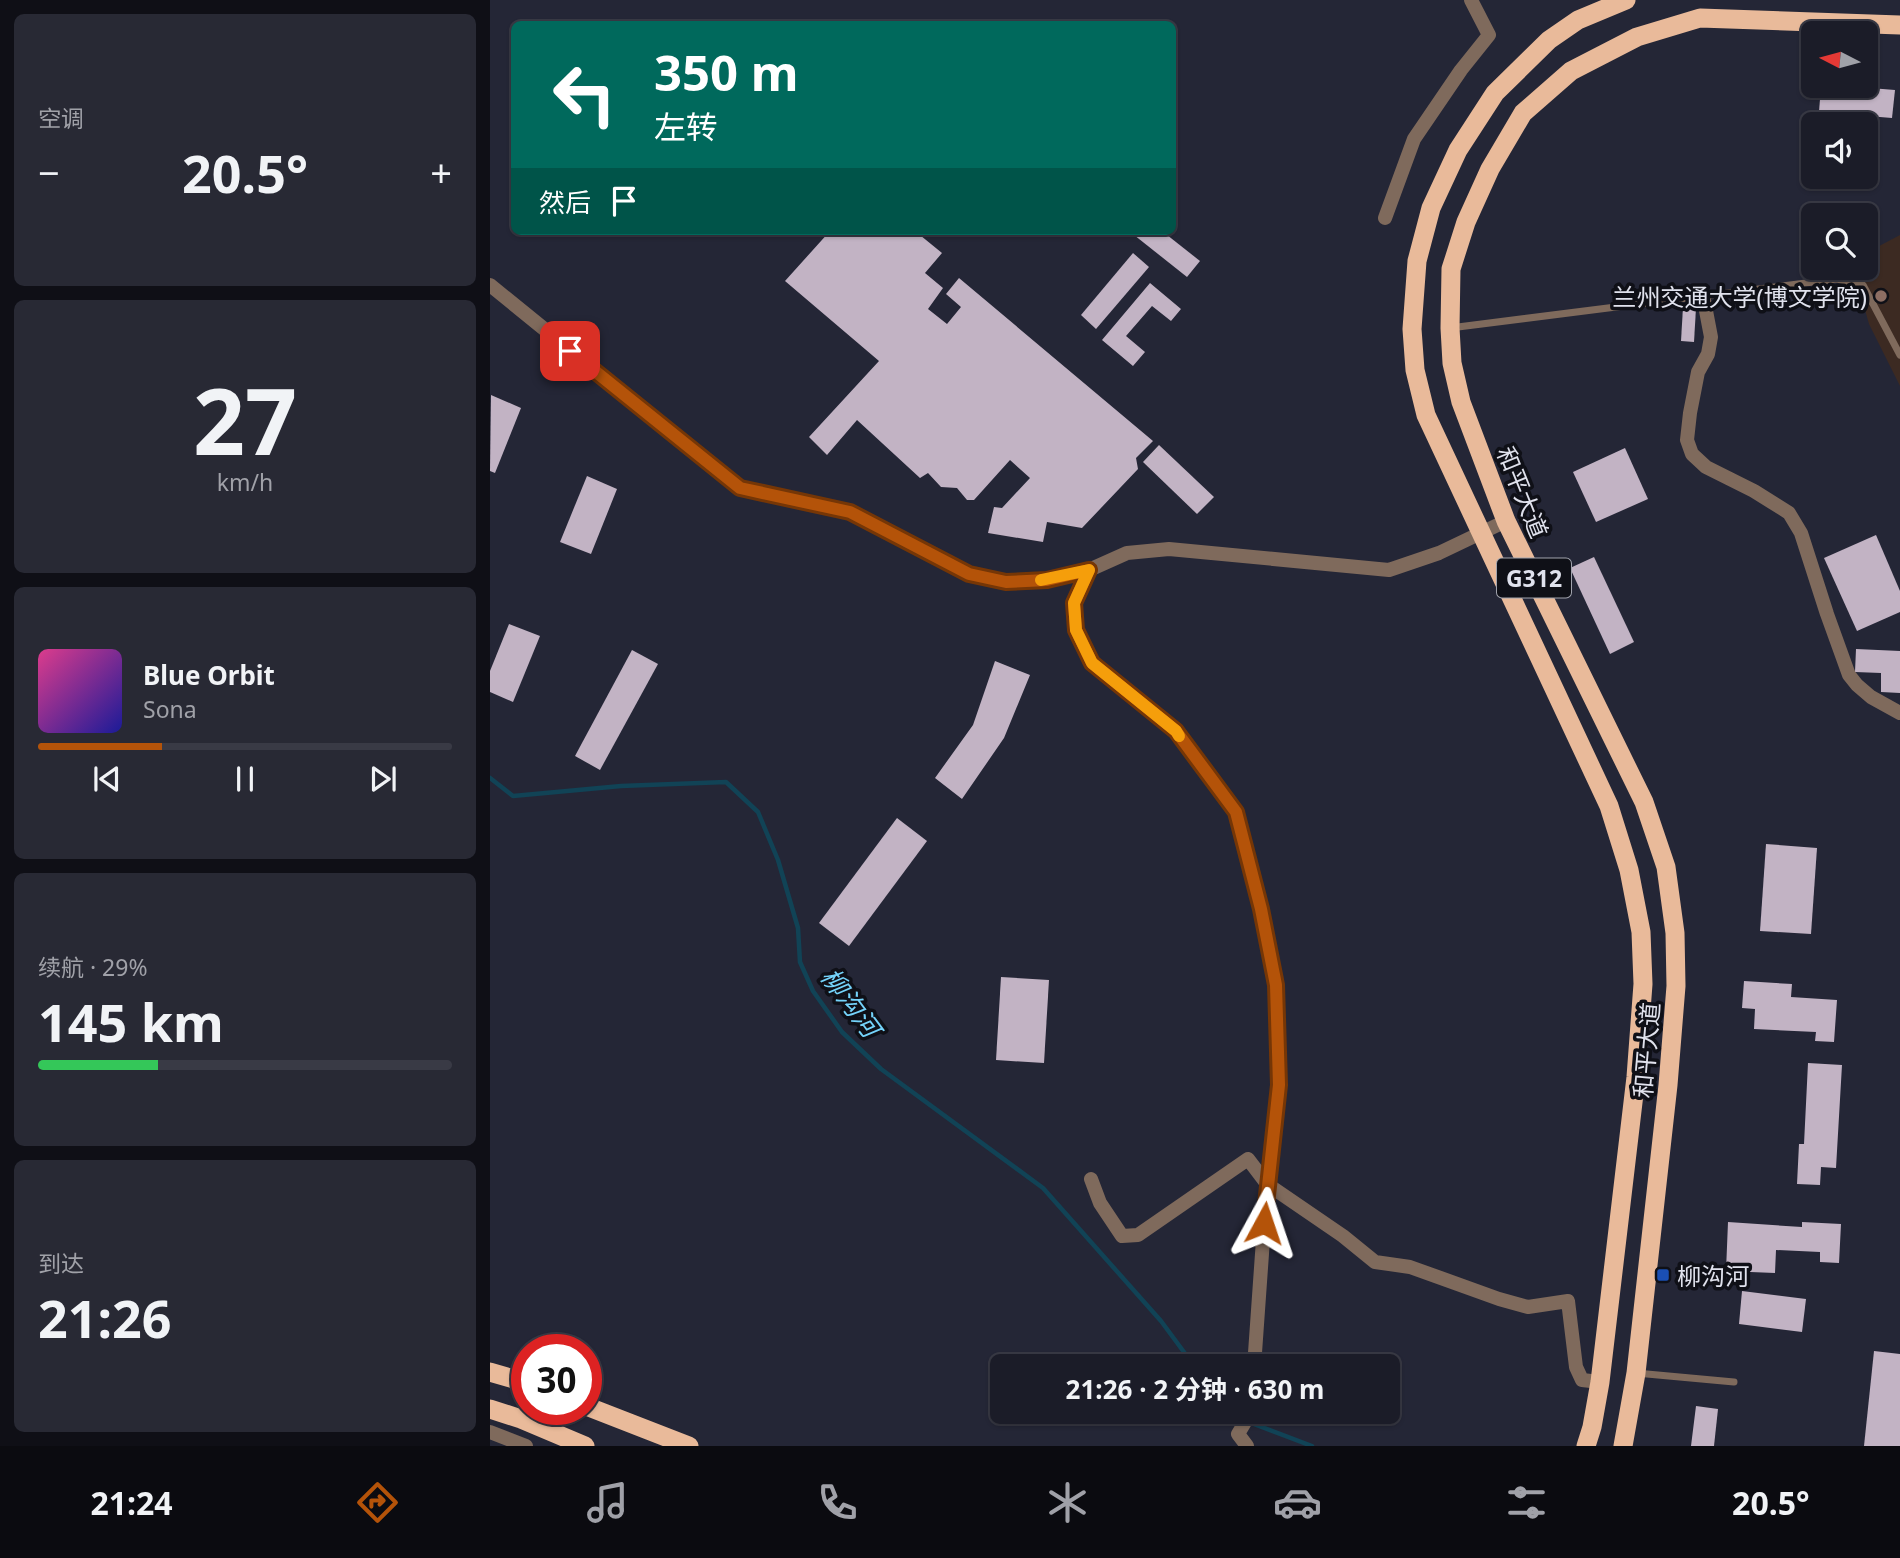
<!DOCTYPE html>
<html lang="zh">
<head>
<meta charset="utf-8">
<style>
	body { margin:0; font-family:"Noto Sans","Noto Sans SC",sans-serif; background:#282934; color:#f1f3f6; height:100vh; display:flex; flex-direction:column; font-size:26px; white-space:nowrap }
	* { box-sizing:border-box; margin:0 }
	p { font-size:23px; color:#a0a1a8 }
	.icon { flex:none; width:38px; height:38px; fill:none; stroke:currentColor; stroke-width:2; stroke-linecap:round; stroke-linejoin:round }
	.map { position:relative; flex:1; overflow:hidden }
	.panel { display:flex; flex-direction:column; gap:14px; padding:14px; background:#0f0f16; width:490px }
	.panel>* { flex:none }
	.guide { position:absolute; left:21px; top:21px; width:665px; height:214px; border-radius:10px; box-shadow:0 2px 5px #0004,0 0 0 2px #393a45; background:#00695c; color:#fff; overflow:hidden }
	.needle { width:46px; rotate:276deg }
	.buttons { position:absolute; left:1311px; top:21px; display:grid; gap:14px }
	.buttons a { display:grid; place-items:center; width:77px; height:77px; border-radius:10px; background:#1b1c28; box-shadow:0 2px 5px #0004,0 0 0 2px #393a45; font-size:35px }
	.speed { position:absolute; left:21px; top:1334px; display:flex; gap:14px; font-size:35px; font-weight:700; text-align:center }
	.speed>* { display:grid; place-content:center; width:91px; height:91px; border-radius:50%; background:#1b1c28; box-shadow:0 2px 5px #0004,0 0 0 2px #393a45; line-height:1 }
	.speed .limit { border:10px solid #d22; background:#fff; color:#111 }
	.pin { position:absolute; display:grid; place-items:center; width:60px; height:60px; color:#fff; margin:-30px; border-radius:14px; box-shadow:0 4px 10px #0006 }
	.me { position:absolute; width:77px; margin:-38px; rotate:5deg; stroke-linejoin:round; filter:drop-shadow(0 0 5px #0008) }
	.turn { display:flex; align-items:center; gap:24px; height:147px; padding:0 28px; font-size:32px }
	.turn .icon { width:91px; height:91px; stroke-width:2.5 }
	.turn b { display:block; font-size:49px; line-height:60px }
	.then { display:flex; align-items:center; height:66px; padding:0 28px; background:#0003; gap:14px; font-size:26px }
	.big { font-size:52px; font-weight:700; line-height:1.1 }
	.panel .widget { flex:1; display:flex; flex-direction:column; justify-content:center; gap:10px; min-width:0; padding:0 24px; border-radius:10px; background:#282934 }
	.panel .dial { align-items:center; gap:0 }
	.dial b { font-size:91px; line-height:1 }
	.song { display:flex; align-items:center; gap:21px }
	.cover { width:84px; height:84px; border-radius:10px; background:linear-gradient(135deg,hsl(330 70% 55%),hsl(240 70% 35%)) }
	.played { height:7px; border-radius:4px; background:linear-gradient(90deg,#b45309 30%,#393a45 30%) }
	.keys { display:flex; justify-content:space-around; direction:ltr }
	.heat { display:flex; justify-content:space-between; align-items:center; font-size:38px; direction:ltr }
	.charge { height:10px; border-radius:5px; background:linear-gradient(90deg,#34c759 29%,#393a45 0) }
	.trip { position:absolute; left:500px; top:1354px; width:410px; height:70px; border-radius:10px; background:#1b1c28; box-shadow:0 2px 5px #0004,0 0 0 2px #393a45; font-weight:700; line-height:70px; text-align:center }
	.menu { display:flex; height:112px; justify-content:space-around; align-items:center; background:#0b0b10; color:#a0a1a8 }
	.menu .icon { width:49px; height:49px }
	.menu .selected { color:#b45309 }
	.menu b { font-size:32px; color:#f1f3f6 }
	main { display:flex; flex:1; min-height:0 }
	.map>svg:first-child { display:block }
</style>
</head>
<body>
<main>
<section class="panel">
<div class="widget"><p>空调</p>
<div class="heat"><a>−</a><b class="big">20.5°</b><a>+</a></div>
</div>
<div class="widget dial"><b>27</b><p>km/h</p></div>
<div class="widget">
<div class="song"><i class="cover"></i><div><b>Blue Orbit</b><p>Sona</p></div></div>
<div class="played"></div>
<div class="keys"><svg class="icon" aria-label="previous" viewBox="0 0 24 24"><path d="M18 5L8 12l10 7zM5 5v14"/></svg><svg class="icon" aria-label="pause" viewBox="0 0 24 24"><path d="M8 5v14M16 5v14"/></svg><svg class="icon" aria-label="next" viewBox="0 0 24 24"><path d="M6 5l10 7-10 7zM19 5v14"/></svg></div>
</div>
<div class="widget"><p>续航 · 29%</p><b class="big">145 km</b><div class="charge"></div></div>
<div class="widget"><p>到达</p><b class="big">21:26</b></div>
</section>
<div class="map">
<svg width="1410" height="1446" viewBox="0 0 1410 1446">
	<rect width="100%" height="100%" fill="#242636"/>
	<!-- education -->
	<path fill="#3c2a22" d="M1410,235V386L1379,324L1363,268H1376V253Z"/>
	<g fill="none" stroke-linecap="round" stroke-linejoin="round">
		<!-- stream -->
		<g stroke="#114356" stroke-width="4.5">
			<path d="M0,778L23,796L131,786L236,782L268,812L288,860L308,928L310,962L323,991L352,1032L391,1069L553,1188L671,1321L705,1367"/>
			<path d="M738,1412L740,1415L822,1446"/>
		</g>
	</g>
	<!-- building -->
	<g fill="#c2b3c4">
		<path d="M1331,86H1355L1405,90L1402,118L1329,112Z"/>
		<path d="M340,231H425L452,253L435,273L453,288L438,309L457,324L471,307L456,294L469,278L663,441L646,458L648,469L592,528L557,522L553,542L498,533L504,507L512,508L540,478L520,460L484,500H477L467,488L451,487L438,473L430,478L367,420L337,455L319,437L389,361L295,281Z"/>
		<path d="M639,231H672L710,261L697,277Z"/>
		<path d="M643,253L659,267L606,329L591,315Z"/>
		<path d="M660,283L691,309L681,321L662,306L636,336L655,352L643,366L612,340Z"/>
		<path d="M1193,307L1206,308L1204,342L1191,341Z"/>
		<path d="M1,395L31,408L5,473L0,471Z"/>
		<path d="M669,445L724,497L707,514L653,462Z"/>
		<path d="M1135,448L1158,499L1106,522L1083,472Z"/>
		<path d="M97,476L127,489L101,554L70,542Z"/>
		<path d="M1386,535L1410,591V612L1367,631L1334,558Z"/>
		<path d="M1104,557L1144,642L1120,654L1080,568Z"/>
		<path d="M19,624L50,636L23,702L0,692V671Z"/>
		<path d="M1366,649L1410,651V693L1391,692V673L1365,672Z"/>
		<path d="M142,650L168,664L110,770L85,756Z"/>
		<path d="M505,661L540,675L514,738L472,799L445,778L483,725Z"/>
		<path d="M407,818L437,841L359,946L329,923Z"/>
		<path d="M1276,844L1327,848L1321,934L1270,931Z"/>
		<path d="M511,977L559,980L554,1063L506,1060Z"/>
		<path d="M1254,981L1302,984L1301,997L1347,1000L1344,1042L1325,1041L1326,1032L1264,1029L1265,1009L1252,1008Z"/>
		<path d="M1318,1063L1352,1065L1346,1168L1331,1167L1330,1185L1307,1184L1309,1144H1314Z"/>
		<path d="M1238,1222L1312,1227V1222L1351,1224L1349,1263L1330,1262V1252L1286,1250L1285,1273L1236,1271Z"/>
		<path d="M1252,1291L1316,1299L1312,1332L1249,1324Z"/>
		<path d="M1384,1351L1410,1354V1446H1374Z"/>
		<path d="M1206,1406L1228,1409L1224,1446H1201Z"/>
	</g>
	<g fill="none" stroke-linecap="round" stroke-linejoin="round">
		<!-- service -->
		<g stroke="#7f6a5c" stroke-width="7">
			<path d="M960,328L1347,279L1373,285L1410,355"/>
			<path d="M1146,1373L1244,1382"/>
		</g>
		<!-- minor -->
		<g stroke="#7f6a5c" stroke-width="14">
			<path d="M895,218L924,139L971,70L999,35L981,0"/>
			<path d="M1213,295L1221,337L1218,354L1208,372L1200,413L1197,440L1202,454L1216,467L1264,491L1299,513L1311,533L1337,614L1359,675L1367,685L1381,697L1410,713"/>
			<path d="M599,570L584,603L586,630L602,663L686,731L746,812L771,909L786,985L788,1085L776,1197L764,1367"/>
			<path d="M601,1179L610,1203L632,1236L648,1235L758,1159L777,1184L853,1236L885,1262L920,1267L1009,1299L1038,1307L1078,1301L1086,1367L1092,1380L1110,1382"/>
			<path d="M0,1432L36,1446"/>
			<path d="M757,1446L748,1434L761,1412"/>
		</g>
		<!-- tertiary -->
		<path stroke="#7f6a5c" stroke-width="14" d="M0,285L250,488L360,512L479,574L516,582L557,580L599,570L637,553L679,549L899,570L949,553L1016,521"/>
		<!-- trunk -->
		<g stroke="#e9ba9a" stroke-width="19">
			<path d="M0,1372L37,1383"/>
			<path d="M96,1406L199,1446"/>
			<path d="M0,1409L31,1419L95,1446"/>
			<path d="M1096,1446L1102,1427L1110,1382L1146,1077L1153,984L1151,932L1139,870L1119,806L936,415L925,370L922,329L927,261L941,208L968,150L1005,93L1059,40L1088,20L1136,0"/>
			<path d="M1133,1446L1146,1373L1178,1085L1186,986L1185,933L1176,867L1154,802L1016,521L971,402L962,363L960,328L961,269L976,222L1000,169L1033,113L1081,71L1147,37L1210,18L1410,25"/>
		</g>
	</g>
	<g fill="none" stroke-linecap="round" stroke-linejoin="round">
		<defs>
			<path id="route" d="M80,351L250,488L360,512L479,574L516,582L557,580L599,570L584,603L586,630L602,663L686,731L746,812L771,909L786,985L789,1085L774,1223"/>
		</defs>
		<!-- route casing -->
		<use href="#route" stroke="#753606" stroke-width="18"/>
		<!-- route -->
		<use href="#route" stroke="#b45309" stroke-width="12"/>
		<!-- slow -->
		<path stroke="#f59e0b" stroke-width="12" d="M551,580L599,570L584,603L586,630L602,663L686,731L689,736"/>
	</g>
	<!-- markers -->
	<circle fill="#8d6e63" stroke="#0f1017" stroke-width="2.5" cx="1391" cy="296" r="7"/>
	<rect fill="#1a4fb4" stroke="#0f1017" stroke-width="2.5" x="1166" y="1268" width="14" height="14" rx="3.5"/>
	<g text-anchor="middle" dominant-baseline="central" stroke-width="7" stroke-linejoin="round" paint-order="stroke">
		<!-- shield labels -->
		<rect fill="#0f1017" stroke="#a1a3ad" stroke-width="2" x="1007" y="558.5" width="74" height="39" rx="5"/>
		<g font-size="23" font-weight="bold" fill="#e0e2ed">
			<text x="1044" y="578">G312</text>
		</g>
		<!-- poi labels -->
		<g font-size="24" fill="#e0e2ed" stroke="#0f1017" text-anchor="end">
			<text x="1377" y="296">兰州交通大学(博文学院)</text>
			<text x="1187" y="1275" text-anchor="start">柳沟河</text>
		</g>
		<!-- street labels -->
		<g font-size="24" fill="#e0e2ed" stroke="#0f1017">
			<text transform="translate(1033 492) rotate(68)">和平大道</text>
			<text transform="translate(1156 1050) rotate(-85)">和平大道</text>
		</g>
		<!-- water labels -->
		<g font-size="26" font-style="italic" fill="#74d3fa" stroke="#0f1017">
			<text transform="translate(361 1002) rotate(53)">柳沟河</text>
		</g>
	</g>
</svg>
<div class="buttons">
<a><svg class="needle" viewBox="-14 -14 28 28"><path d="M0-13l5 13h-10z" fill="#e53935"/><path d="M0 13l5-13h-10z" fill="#a0a1a8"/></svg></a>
<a><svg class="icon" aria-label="sound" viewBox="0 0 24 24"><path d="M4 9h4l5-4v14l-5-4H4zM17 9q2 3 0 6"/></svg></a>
<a><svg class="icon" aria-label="search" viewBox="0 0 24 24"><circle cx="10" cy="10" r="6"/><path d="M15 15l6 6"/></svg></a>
</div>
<div class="speed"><div class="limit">30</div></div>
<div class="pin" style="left:80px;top:351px;background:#d93025"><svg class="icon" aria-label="arrive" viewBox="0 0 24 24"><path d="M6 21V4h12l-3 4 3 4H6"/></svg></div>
<svg class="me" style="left:774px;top:1223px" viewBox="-20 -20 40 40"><path d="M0-17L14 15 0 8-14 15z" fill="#b45309" stroke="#fff" stroke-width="4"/></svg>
<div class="trip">21:26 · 2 分钟 · 630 m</div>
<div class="guide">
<div class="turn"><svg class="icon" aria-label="left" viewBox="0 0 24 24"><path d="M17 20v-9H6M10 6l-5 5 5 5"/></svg><div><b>350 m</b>左转</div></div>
<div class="then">然后<svg class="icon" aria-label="arrive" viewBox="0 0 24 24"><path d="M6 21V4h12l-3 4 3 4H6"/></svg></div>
</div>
</div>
</main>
<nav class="menu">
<b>21:24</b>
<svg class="icon selected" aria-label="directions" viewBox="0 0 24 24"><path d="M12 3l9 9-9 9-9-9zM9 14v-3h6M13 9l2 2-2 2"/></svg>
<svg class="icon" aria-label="music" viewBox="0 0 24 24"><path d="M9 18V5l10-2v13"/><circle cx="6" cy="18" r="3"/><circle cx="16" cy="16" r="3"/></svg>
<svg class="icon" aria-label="phone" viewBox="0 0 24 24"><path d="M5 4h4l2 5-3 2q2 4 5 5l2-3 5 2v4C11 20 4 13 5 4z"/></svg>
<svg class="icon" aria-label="climate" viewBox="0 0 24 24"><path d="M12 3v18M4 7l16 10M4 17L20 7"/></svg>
<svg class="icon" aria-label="car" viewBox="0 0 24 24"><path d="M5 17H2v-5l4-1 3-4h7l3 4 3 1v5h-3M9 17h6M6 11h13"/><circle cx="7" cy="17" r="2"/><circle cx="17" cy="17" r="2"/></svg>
<svg class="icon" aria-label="filters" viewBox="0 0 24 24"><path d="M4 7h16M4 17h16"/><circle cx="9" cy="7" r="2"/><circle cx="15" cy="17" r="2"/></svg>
<b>20.5°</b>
</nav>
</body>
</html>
